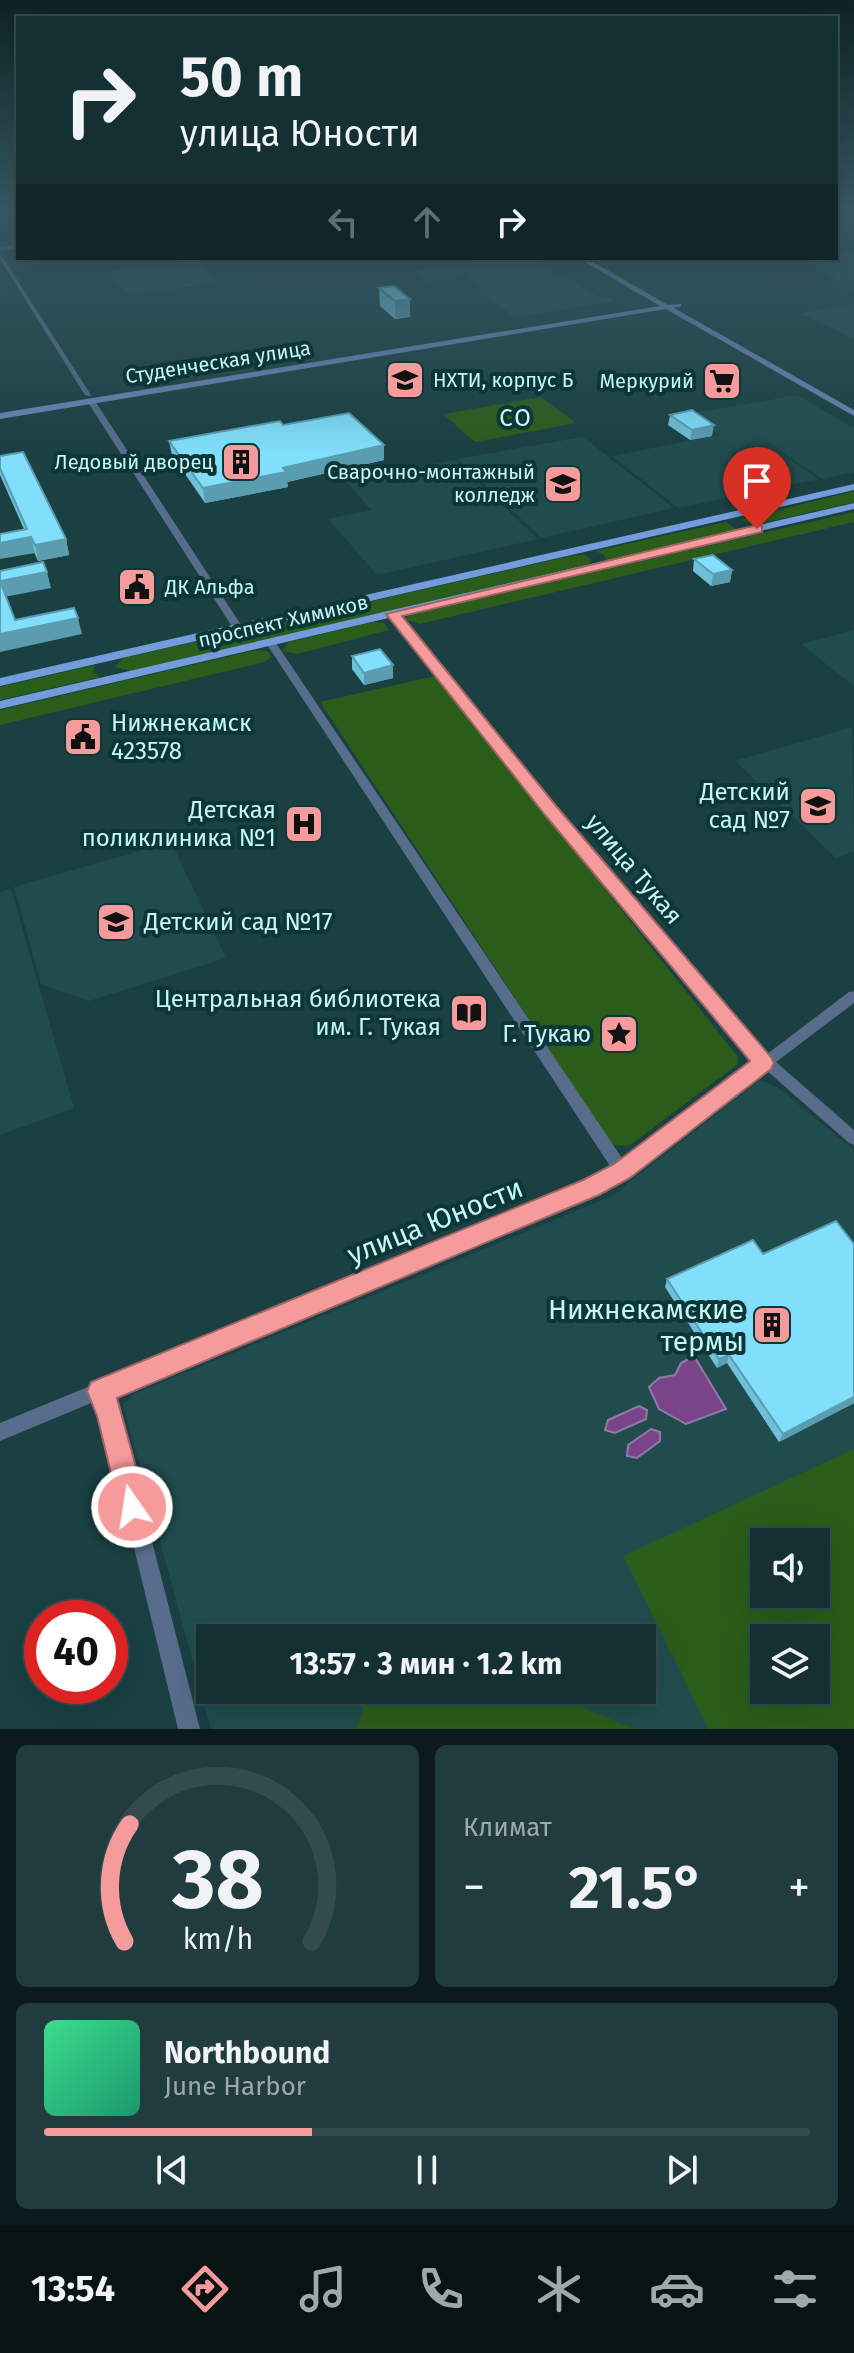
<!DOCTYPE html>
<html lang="ru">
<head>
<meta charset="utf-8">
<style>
	body { margin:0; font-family:"Fira Sans",sans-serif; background:#213c3e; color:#f1f3f6; height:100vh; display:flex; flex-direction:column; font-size:30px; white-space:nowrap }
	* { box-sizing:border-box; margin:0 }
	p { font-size:26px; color:#9da9ac }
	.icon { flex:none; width:44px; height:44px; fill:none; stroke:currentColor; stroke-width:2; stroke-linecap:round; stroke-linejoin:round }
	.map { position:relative; height:1729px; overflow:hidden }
	.panel { display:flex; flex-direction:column; gap:16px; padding:16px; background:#0b1a1c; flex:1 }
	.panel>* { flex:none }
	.guide { position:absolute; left:16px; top:16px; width:822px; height:244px; border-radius:0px; box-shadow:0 8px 32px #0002,0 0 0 2px #334b4d; background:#143032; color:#f1f3f6; overflow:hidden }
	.tools { position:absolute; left:750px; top:1528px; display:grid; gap:16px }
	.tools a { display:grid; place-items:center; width:80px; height:80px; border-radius:0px; background:#143032; box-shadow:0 8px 32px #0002,0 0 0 2px #334b4d; font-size:40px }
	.speed { position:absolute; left:24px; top:1600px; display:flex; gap:16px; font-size:40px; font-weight:700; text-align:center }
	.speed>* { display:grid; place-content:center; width:104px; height:104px; border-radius:50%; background:#143032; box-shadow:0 8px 32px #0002,0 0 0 2px #334b4d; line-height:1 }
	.speed .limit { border:12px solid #d22; background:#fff; color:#111 }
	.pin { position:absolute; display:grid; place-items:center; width:68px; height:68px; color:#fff; margin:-82px -34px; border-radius:50% 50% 50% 0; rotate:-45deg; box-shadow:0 0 8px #0007 }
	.pin .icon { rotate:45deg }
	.me { position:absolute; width:88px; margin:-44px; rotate:347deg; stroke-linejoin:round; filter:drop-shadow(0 0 6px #0008) }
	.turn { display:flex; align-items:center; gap:28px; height:168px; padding:0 32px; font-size:36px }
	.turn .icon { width:104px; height:104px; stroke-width:2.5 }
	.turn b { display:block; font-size:56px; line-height:68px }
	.lanes { display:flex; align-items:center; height:76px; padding:0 32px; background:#0003; justify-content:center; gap:40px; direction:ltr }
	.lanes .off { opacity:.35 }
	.big { font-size:60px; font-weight:700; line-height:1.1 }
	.panel .card { flex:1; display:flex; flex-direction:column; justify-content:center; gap:12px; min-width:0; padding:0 28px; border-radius:12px; background:#213c3e }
	.panel .dial { align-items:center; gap:0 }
	.dial svg { height:208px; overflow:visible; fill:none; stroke:#334b4d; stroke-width:7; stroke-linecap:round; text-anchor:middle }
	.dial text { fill:#f1f3f6; stroke:none }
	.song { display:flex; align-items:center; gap:24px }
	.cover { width:96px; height:96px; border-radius:12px; background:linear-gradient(135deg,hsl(150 70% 55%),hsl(160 70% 35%)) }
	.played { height:8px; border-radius:4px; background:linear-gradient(90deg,#f59b9c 35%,#334b4d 35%) }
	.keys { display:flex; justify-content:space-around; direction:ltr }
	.heat { display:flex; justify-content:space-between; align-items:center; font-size:44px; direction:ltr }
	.panel .tiles { flex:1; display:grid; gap:16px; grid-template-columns:1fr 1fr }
	.card:last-child { grid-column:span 2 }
	.trip { position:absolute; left:196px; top:1624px; width:460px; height:80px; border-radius:0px; background:#143032; box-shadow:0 8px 32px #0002,0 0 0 2px #334b4d; font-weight:700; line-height:80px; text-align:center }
	.tab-bar { display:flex; height:128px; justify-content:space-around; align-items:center; background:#081314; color:#9da9ac }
	.tab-bar .icon { width:56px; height:56px }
	.tab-bar .active { color:#f59b9c }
	.tab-bar b { font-size:36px; color:#f1f3f6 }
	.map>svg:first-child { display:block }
</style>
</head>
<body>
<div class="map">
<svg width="854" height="1729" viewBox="0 0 854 1729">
	<rect width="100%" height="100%" fill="#1a4042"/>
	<!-- built -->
	<g fill="#214c4e" fill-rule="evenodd">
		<path d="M854,250V290L798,258H836V253Z"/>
		<path d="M486,258H534L599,297L607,296L615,301L515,317L477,291L483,290L465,276L428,282L411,271L488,260Z"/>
		<path d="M197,260L219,282L128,295L108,271Z"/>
		<path d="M854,303V339L801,314L817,310Z"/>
		<path d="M797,395L854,428V472L822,479L746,429L819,479L678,508L612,456L719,435L689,414Z"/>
		<path d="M583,437L674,508L541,538L457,459Z"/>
		<path d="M455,460L538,539L377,575L328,519L371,510L345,480Z"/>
		<path d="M854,630V686L801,644Z"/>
		<path d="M852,727L854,851L836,858L735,761Z"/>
		<path d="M171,842L226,958L89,1001L41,984L14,887Z"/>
		<path d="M11,889L74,1108L0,1135V892Z"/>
		<path d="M760,1080L777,1087L854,1150V1729H211L123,1404L134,1394L612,1196ZM764,1542H816V1594H764ZM210,1638H642V1690H210ZM764,1638H816V1690H764Z"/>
	</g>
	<!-- green -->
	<g fill="#2a5c1a" fill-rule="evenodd">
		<path d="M541,397L576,423L475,442L443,414Z"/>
		<path d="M854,491V502L755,525L740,520Z"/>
		<path d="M854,512V522L419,624L404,619L410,615Z"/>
		<path d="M726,522L737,530L606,561L604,555L595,551Z"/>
		<path d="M575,555H586L592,561L586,565L131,671L114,667L124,658Z"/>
		<path d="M373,622L384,623L389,630L297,654L281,651L289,642Z"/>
		<path d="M256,650L267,651L272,657L264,662L0,725V710Z"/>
		<path d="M95,665L93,672L100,677L0,700V687Z"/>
		<path d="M436,676L738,1057V1064L629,1146L612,1145L320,702Z"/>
		<path d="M854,1449V1729H709L623,1556ZM764,1542H816V1594H764ZM764,1638H816V1690H764Z"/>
		<path d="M370,1690H540L635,1729H356Z"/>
	</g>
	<!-- water -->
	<g fill="#7a4488" stroke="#907aaa" stroke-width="2">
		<path d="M694,1356L726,1409L686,1424L659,1409L649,1387L659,1378L675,1375L681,1363Z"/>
		<path d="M639,1406L647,1410L646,1419L615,1433L605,1430L608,1420Z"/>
		<path d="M651,1429L660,1432V1441L637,1458L627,1456L628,1445Z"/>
	</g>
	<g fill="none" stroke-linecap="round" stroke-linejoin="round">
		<!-- tertiary -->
		<g fill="#586c8b" fill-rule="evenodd">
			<path d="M18,244V248L0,251V247Z"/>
			<path d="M0,253L91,395L90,396L85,395L0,259Z"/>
			<path d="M89,400L95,401L243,628L241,630L238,631L233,628L87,401Z"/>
			<path d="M393,611L396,612L747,1037L767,1054L849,992L854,991V1003L776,1062L854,1130V1145L849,1143L766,1070L627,1176L596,1192L111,1395L120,1416L200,1729H178L102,1416L96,1401L0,1441V1423L586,1182L612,1169L266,643L268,641H274L276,643L624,1161L756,1062L737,1045L390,616V612Z"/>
		</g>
		<!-- secondary -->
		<path fill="#6887b8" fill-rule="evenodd" d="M578,258H586L668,305L681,304V306L674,308L854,410V416L666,309L0,419V413L660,306Z"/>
		<!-- primary -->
		<g fill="#749cdb" fill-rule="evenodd">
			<path d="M854,484V490L0,686V678Z"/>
			<path d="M854,503V509L0,709V701Z"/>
		</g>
	</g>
	<!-- wall -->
	<g fill="#6fc0d8">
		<path d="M379,288L410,299V317L395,319L380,306Z"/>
		<path d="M670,415L712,436L690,440L668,425Z"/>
		<path d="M283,425L384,460L287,482L288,487L205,503L172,455L169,441Z"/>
		<path d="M0,456L66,539L69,555L38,561L0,475Z"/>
		<path d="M694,559L732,570L730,582L711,586L693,571Z"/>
		<path d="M352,656L393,678L364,685L352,669Z"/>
		<path d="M667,1279L854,1403L779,1442L727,1363L717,1368L665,1287Z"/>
	</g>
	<!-- shaded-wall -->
	<g fill="#5a9cb0">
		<path d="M410,299V317L395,319V301Z"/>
		<path d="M714,425L712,436L690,440L692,430Z"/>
		<path d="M384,445V460L287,482L288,487L205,503L203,488L283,468Z"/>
		<path d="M31,537L35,553L0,559V543Z"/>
		<path d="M66,539L69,555L38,561L35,545Z"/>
		<path d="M732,570L730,582L711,586L713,574Z"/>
		<path d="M47,572L51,588L4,597L0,581Z"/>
		<path d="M78,618L82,634L0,652V634Z"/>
		<path d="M393,665V678L364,685V673Z"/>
		<path d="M729,1355L727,1363L717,1368L719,1359Z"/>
		<path d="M854,1397V1403L779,1442L783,1434Z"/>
	</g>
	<!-- building -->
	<g fill="#81dffb" stroke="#5a9cb0" stroke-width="2">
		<path d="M394,286L410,299L395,301L379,288Z"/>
		<path d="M692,410L714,425L692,430L670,415Z"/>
		<path d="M349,413L384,445L283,468L286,472L203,488L169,441L280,421L283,425Z"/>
		<path d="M23,452L66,539L35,545L31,537L0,543V534L27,529L0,468V456Z"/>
		<path d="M713,555L732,570L713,574L694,559Z"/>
		<path d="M43,562L47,572L0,581L15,620L74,608L78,618L0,634V571Z"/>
		<path d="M380,649L393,665L364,673L352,656Z"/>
		<path d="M836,1221L854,1244V1397L783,1434L729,1355L719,1359L667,1279L753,1240L763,1254Z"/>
	</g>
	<!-- sky -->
	<linearGradient id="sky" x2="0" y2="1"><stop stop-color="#0e2324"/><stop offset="0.47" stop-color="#385965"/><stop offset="1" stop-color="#385965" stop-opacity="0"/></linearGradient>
	<rect width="854" height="453" fill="url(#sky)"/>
	<!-- route -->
	<path fill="#f59b9c" stroke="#9f6565" stroke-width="2" d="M757,525L762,526V532L402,616L557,807L771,1057L774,1063L771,1069L630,1178L599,1195L117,1398L147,1507L142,1518L132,1522L122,1518L97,1416L87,1391L91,1382L583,1180L614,1164L750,1061L545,815L386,614Z"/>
	<!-- icons -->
	<defs>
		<symbol id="university-square" viewBox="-11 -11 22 22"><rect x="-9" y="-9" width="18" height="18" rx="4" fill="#f59b9c" stroke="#0e3637"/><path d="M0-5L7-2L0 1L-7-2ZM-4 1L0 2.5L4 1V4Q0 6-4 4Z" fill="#111"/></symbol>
		<symbol id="supermarket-square" viewBox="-11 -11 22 22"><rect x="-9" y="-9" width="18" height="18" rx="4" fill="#f59b9c" stroke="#0e3637"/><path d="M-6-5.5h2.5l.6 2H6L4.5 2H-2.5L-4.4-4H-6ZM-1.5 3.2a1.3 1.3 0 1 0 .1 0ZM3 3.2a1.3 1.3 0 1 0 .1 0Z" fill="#111"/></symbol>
		<symbol id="building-square" viewBox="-11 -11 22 22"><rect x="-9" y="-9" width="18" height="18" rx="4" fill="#f59b9c" stroke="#0e3637"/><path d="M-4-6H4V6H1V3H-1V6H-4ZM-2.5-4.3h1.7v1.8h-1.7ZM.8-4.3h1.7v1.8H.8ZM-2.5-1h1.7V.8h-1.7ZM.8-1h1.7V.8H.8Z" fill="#111"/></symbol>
		<symbol id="civic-square" viewBox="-11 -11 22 22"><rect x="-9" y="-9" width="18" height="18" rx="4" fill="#f59b9c" stroke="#0e3637"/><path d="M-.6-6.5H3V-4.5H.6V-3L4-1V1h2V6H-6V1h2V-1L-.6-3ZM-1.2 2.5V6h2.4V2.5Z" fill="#111"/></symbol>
		<symbol id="school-square" viewBox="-11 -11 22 22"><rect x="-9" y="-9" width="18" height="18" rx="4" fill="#f59b9c" stroke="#0e3637"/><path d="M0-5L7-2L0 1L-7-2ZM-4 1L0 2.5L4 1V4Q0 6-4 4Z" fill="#111"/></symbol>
		<symbol id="hospital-square" viewBox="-11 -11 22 22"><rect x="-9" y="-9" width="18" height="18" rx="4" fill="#f59b9c" stroke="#0e3637"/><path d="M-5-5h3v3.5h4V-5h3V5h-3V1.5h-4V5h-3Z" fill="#111"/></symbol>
		<symbol id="library-square" viewBox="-11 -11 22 22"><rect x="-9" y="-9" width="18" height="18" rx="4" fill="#f59b9c" stroke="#0e3637"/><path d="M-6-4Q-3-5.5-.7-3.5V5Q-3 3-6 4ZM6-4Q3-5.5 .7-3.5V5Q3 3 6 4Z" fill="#111"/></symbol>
		<symbol id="sight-square" viewBox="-11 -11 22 22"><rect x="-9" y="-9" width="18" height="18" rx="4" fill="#f59b9c" stroke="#0e3637"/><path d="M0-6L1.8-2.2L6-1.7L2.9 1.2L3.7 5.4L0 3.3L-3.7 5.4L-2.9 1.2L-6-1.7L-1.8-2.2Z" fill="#111"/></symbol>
	</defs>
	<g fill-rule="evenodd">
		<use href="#university-square" x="383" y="358" width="44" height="44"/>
		<use href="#supermarket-square" x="700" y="359" width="44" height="44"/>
		<use href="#building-square" x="219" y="440" width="44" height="44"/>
		<use href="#university-square" x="541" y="462" width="44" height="44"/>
		<use href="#civic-square" x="115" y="565" width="44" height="44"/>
		<use href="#civic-square" x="61" y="715" width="44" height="44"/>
		<use href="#school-square" x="796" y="784" width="44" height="44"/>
		<use href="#hospital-square" x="282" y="802" width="44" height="44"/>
		<use href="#school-square" x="94" y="900" width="44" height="44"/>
		<use href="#library-square" x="447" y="991" width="44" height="44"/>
		<use href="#sight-square" x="597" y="1012" width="44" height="44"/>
		<use href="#building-square" x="750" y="1303" width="44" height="44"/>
	</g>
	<g text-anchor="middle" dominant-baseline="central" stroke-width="8" stroke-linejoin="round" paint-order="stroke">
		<!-- far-street labels -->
		<g font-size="20" fill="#c2f8fa" stroke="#0e3637">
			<text transform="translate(218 362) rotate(-9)">Студенческая улица</text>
			<text transform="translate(283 621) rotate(-13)">проспект Химиков</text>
		</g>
		<!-- far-poi labels -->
		<g font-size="20" fill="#c2f8fa" stroke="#0e3637" text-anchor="end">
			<text x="433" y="380" text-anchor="start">НХТИ, корпус Б</text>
			<text x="694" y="381">Меркурий</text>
			<text x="213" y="462">Ледовый дворец</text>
			<text x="535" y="472">Сварочно-монтажный<tspan x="535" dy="23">колледж</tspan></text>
			<text x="165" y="587" text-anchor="start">ДК Альфа</text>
		</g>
		<!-- far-quarter labels -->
		<g font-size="24" letter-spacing="2" fill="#c2f8fa" stroke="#0e3637">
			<text x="516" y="418">СО</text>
		</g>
		<!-- poi labels -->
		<g font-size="24" fill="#c2f8fa" stroke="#0e3637" text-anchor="end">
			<text x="111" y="723" text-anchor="start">Нижнекамск<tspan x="111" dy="28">423578</tspan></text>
			<text x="790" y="792">Детский<tspan x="790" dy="28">сад №7</tspan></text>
			<text x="276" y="810">Детская<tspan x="276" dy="28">поликлиника №1</tspan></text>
			<text x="144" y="922" text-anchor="start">Детский сад №17</text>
			<text x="441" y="999">Центральная библиотека<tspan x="441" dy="28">им. Г. Тукая</tspan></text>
			<text x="591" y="1034">Г. Тукаю</text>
		</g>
		<!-- street labels -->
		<g font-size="24" fill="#c2f8fa" stroke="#0e3637">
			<text transform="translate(634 869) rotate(50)">улица Тукая</text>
		</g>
		<!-- near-street labels -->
		<g font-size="28" fill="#c2f8fa" stroke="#0e3637">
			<text transform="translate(435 1221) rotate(-22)">улица Юности</text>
		</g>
		<!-- near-poi labels -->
		<g font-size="28" fill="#c2f8fa" stroke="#0e3637" text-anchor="end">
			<text x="744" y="1309">Нижнекамские<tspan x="744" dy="32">термы</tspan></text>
		</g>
	</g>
</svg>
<div class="tools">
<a><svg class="icon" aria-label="sound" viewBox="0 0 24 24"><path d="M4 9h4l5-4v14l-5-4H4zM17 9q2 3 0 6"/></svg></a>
<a><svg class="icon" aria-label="layers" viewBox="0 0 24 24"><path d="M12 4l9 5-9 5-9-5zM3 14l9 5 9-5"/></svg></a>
</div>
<div class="speed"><div class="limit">40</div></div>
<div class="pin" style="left:757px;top:529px;background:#d93025"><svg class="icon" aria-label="arrive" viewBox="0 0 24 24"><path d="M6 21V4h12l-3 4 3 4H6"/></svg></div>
<svg class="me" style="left:132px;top:1507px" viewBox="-20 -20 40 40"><circle r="17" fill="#f59b9c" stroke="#fff" stroke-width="3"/><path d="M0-11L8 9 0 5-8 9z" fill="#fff"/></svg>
<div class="trip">13:57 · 3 мин · 1.2 km</div>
<div class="guide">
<div class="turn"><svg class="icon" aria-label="right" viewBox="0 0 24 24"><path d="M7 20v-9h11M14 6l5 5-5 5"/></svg><div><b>50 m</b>улица Юности</div></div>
<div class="lanes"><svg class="icon off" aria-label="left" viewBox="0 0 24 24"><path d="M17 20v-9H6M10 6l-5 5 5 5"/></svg><svg class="icon off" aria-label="ahead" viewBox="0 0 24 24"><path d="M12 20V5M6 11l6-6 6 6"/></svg><svg class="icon" aria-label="right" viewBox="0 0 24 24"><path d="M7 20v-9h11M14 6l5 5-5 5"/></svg></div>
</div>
</div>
<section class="panel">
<div class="tiles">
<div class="card dial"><svg viewBox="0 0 100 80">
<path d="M14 69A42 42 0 1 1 86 69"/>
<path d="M14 69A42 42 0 0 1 16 24" stroke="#f59b9c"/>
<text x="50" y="56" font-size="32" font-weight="700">38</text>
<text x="50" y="72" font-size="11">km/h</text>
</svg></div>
<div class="card"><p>Климат</p>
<div class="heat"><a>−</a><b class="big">21.5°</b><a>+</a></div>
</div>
<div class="card">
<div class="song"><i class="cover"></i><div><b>Northbound</b><p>June Harbor</p></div></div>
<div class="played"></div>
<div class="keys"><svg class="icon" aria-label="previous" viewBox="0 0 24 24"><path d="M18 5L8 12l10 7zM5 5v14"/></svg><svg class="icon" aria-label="pause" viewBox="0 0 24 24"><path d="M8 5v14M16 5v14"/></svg><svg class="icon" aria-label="next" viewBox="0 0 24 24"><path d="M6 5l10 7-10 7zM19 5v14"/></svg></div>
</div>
</div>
</section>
<nav class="tab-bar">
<b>13:54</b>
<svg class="icon active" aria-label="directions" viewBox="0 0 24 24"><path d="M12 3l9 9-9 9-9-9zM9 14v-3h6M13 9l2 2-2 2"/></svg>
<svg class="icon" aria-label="music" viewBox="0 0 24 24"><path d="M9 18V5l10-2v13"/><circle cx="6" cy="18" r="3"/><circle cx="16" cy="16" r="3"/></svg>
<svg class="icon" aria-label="phone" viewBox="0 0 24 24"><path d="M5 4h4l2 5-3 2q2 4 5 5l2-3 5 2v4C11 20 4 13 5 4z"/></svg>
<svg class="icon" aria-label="climate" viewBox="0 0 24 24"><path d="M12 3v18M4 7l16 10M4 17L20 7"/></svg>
<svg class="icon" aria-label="car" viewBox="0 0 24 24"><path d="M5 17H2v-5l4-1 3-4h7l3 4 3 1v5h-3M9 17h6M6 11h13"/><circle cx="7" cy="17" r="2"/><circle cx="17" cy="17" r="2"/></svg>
<svg class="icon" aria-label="filters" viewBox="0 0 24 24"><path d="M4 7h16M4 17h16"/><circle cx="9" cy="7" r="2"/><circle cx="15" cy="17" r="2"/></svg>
</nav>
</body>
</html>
